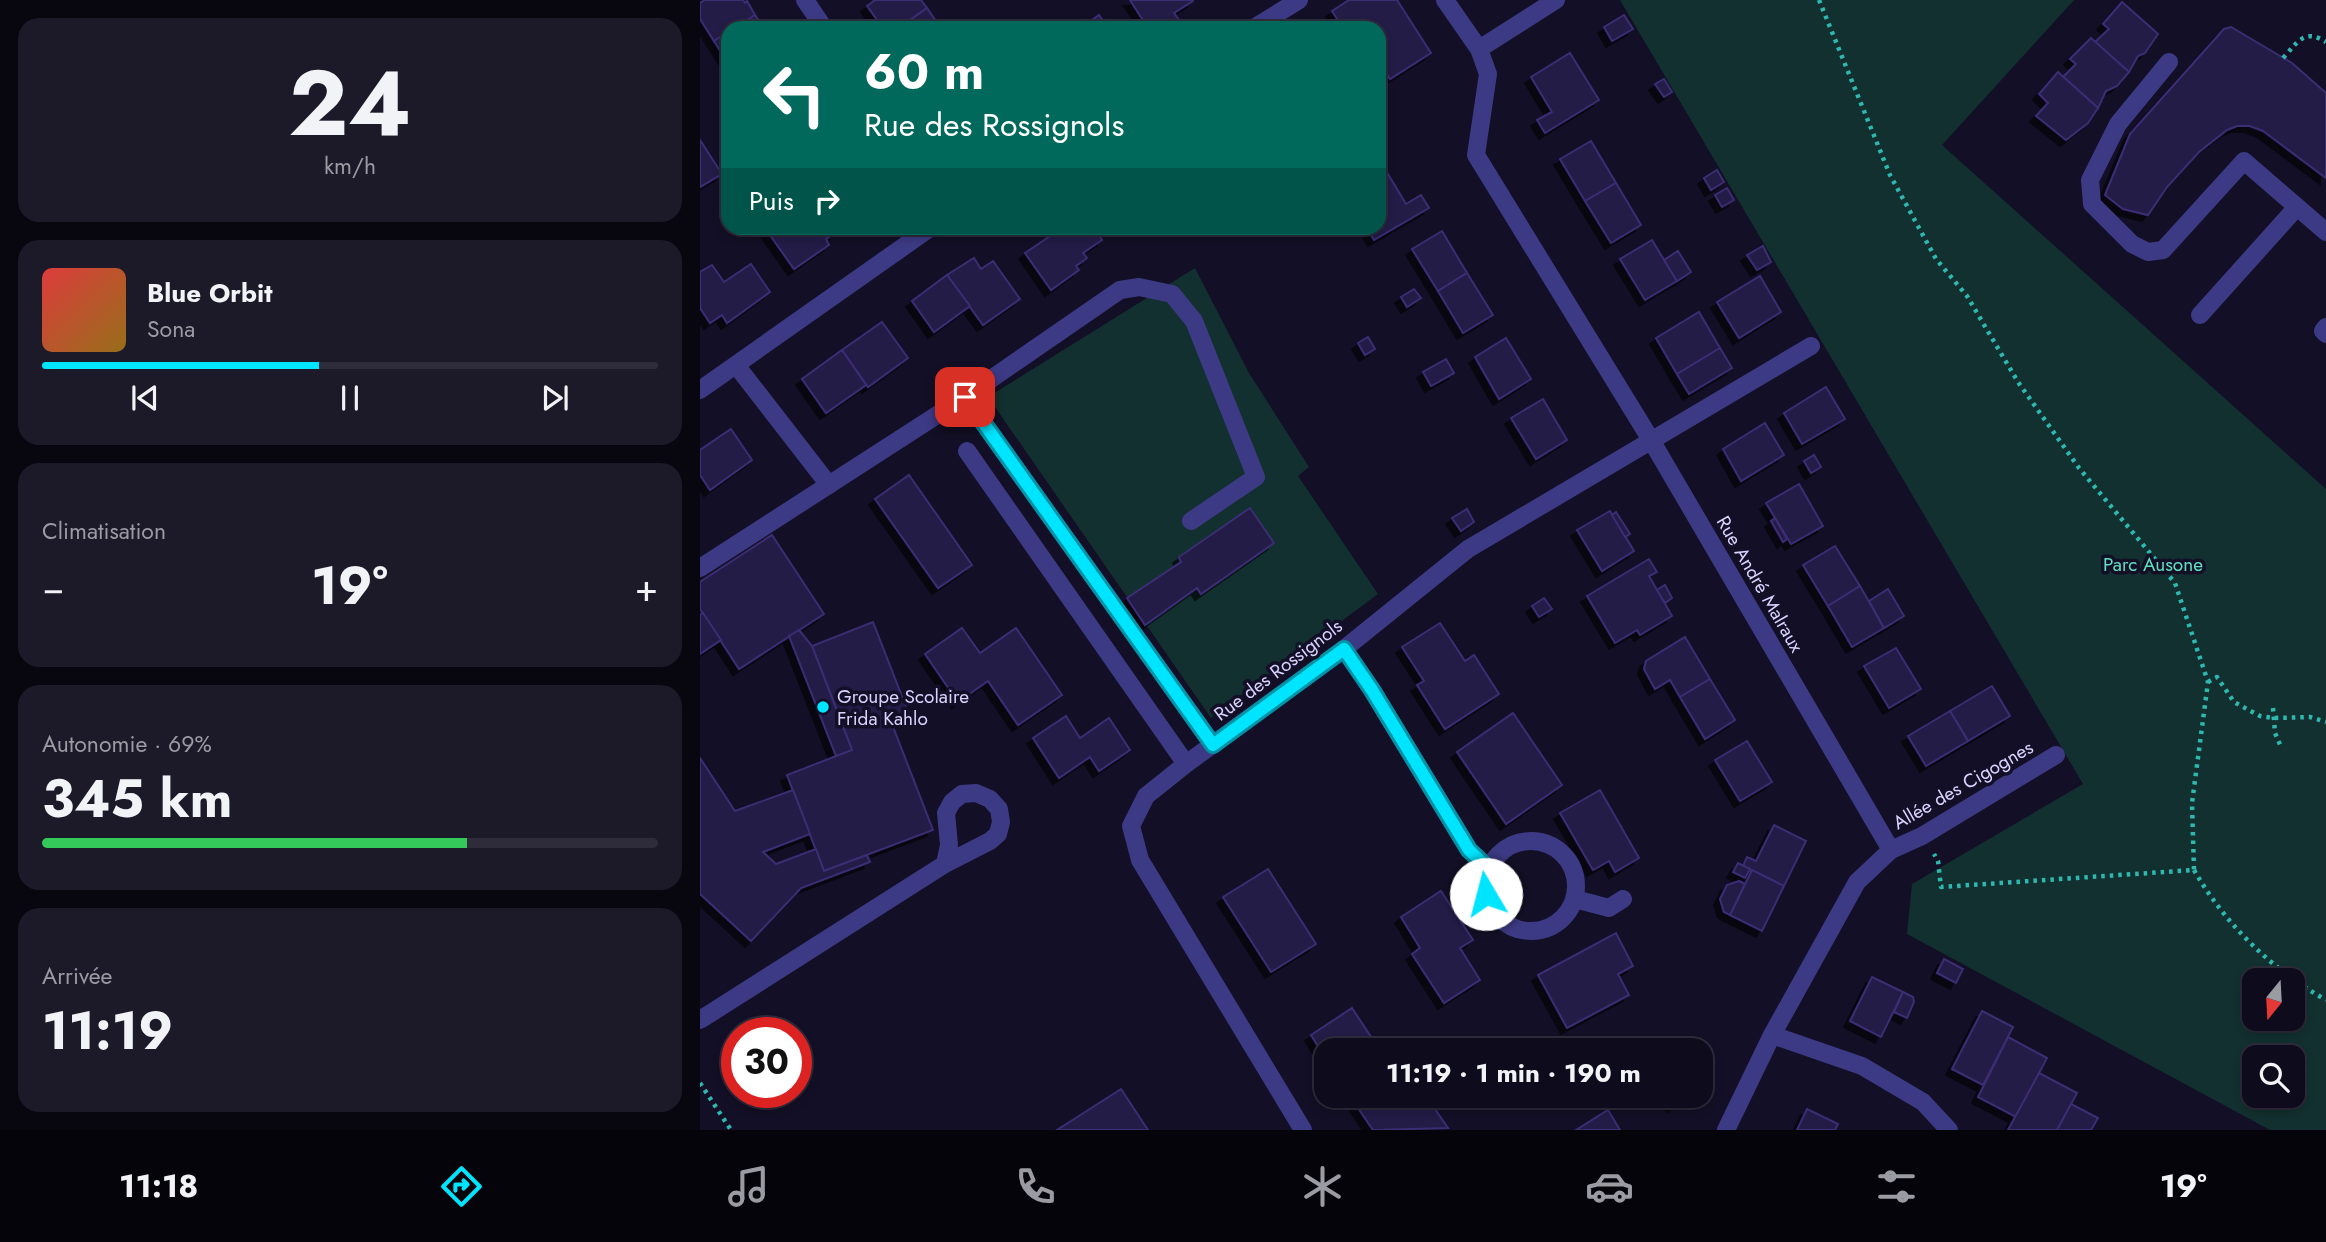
<!DOCTYPE html>
<html lang="fr">
<head>
<meta charset="utf-8">
<style>
	body { margin:0; font-family:Jost,sans-serif; background:#1c1929; color:#f1f3f6; height:100vh; display:flex; flex-direction:column; font-size:26px; white-space:nowrap }
	* { box-sizing:border-box; margin:0 }
	p { font-size:23px; color:#9b9ba3 }
	.icon { flex:none; width:38px; height:38px; fill:none; stroke:currentColor; stroke-width:2; stroke-linecap:round; stroke-linejoin:round }
	.map { position:relative; flex:1; overflow:hidden }
	.side { display:flex; flex-direction:column; gap:18px; padding:18px; background:#08060f; width:700px }
	.side>* { flex:none }
	.guide { position:absolute; left:21px; top:21px; width:665px; height:214px; border-radius:21px; box-shadow:0 4px 10px #0003,0 0 0 2px #2e2b3b; background:#00695c; color:#fff; overflow:hidden }
	.needle { width:46px; rotate:198deg }
	.controls { position:absolute; left:1542px; top:968px; display:grid; gap:14px }
	.controls a { display:grid; place-items:center; width:63px; height:63px; border-radius:14px; background:#0e0b1c; box-shadow:0 4px 10px #0003,0 0 0 2px #2e2b3b; font-size:35px }
	.speed { position:absolute; left:21px; top:1017px; display:flex; gap:14px; font-size:35px; font-weight:700; text-align:center }
	.speed>* { display:grid; place-content:center; width:91px; height:91px; border-radius:50%; background:#0e0b1c; box-shadow:0 4px 10px #0003,0 0 0 2px #2e2b3b; line-height:1 }
	.speed .limit { border:10px solid #d22; background:#fff; color:#111 }
	.pin { position:absolute; display:grid; place-items:center; width:60px; height:60px; color:#fff; margin:-30px; border-radius:14px; box-shadow:0 4px 10px #0006 }
	.me { position:absolute; width:77px; margin:-38px; rotate:352deg; stroke-linejoin:round; filter:drop-shadow(0 0 5px #0008) }
	.turn { display:flex; align-items:center; gap:24px; height:147px; padding:0 28px; font-size:32px }
	.turn .icon { width:91px; height:91px; stroke-width:2.5 }
	.turn b { display:block; font-size:49px; line-height:60px }
	.then { display:flex; align-items:center; height:66px; padding:0 28px; background:#0003; gap:14px; font-size:26px }
	.big { font-size:52px; font-weight:700; line-height:1.1 }
	.side .card { flex:1; display:flex; flex-direction:column; justify-content:center; gap:10px; min-width:0; padding:0 24px; border-radius:21px; background:#1c1929 }
	.side .dial { align-items:center; gap:0 }
	.dial b { font-size:91px; line-height:1 }
	.song { display:flex; align-items:center; gap:21px }
	.cover { width:84px; height:84px; border-radius:10px; background:linear-gradient(135deg,hsl(0 70% 55%),hsl(40 70% 35%)) }
	.played { height:7px; border-radius:4px; background:linear-gradient(90deg,#00e5ff 45%,#2e2b3b 45%) }
	.keys { display:flex; justify-content:space-around; direction:ltr }
	.heat { display:flex; justify-content:space-between; align-items:center; font-size:38px; direction:ltr }
	.charge { height:10px; border-radius:5px; background:linear-gradient(90deg,#34c759 69%,#2e2b3b 0) }
	.trip { position:absolute; left:614px; top:1038px; width:399px; height:70px; border-radius:21px; background:#0e0b1c; box-shadow:0 4px 10px #0003,0 0 0 2px #2e2b3b; font-weight:700; line-height:70px; text-align:center }
	.tabs { display:flex; height:112px; justify-content:space-around; align-items:center; background:#06040b; color:#9b9ba3 }
	.tabs .icon { width:49px; height:49px }
	.tabs .on { color:#00e5ff }
	.tabs b { font-size:32px; color:#f1f3f6 }
	main { display:flex; flex:1; min-height:0 }
	.map>svg:first-child { display:block }
</style>
</head>
<body>
<main>
<section class="side">
<div class="card dial"><b>24</b><p>km/h</p></div>
<div class="card">
<div class="song"><i class="cover"></i><div><b>Blue Orbit</b><p>Sona</p></div></div>
<div class="played"></div>
<div class="keys"><svg class="icon" aria-label="previous" viewBox="0 0 24 24"><path d="M18 5L8 12l10 7zM5 5v14"/></svg><svg class="icon" aria-label="pause" viewBox="0 0 24 24"><path d="M8 5v14M16 5v14"/></svg><svg class="icon" aria-label="next" viewBox="0 0 24 24"><path d="M6 5l10 7-10 7zM19 5v14"/></svg></div>
</div>
<div class="card"><p>Climatisation</p>
<div class="heat"><a>−</a><b class="big">19°</b><a>+</a></div>
</div>
<div class="card"><p>Autonomie · 69%</p><b class="big">345 km</b><div class="charge"></div></div>
<div class="card"><p>Arrivée</p><b class="big">11:19</b></div>
</section>
<div class="map">
<svg width="1626" height="1130" viewBox="0 0 1626 1130">
	<defs>
		<filter id="shadow"><feDropShadow dx="-6" dy="6" stdDeviation="0" flood-color="#0009"/></filter>
	</defs>
	<rect width="100%" height="100%" fill="#130f26"/>
	<!-- green -->
	<g fill="#12302f" fill-rule="evenodd">
		<path d="M920,0H1374L1242,145L1626,489V1130H1570L1207,934L1212,884L1383,784ZM1554,980H1592V1018H1554ZM1554,1057H1592V1096H1554Z"/>
		<path d="M495,268L549,373L609,467L598,476L678,594L511,718L288,397Z"/>
	</g>
	<!-- building -->
	<g fill="#241b47" stroke="#3b2d73" stroke-width="2" filter="url(#shadow)">
		<path d="M5,0H43L45,3L47,1L55,15L35,28H28V32L14,41L0,19V3Z"/>
		<path d="M175,0H221L227,8L199,28H176L180,24L167,6Z"/>
		<path d="M430,0H493V1L474,13L479,20L467,28H448Z"/>
		<path d="M649,0H697L731,53L690,79L679,62V28H643L632,11Z"/>
		<path d="M1422,2L1458,34L1445,53L1438,56L1429,72L1395,42L1409,29L1403,24Z"/>
		<path d="M227,8L238,24L234,28H199Z"/>
		<path d="M55,15L64,28H35Z"/>
		<path d="M399,15L404,22L396,28H381Z"/>
		<path d="M924,15L933,29L912,41L904,27Z"/>
		<path d="M1531,27L1592,63L1626,93V178L1563,131L1550,126H1537L1527,130L1499,152L1467,187L1448,215L1423,209L1405,195L1430,134L1524,29Z"/>
		<path d="M28,32V63L14,41Z"/>
		<path d="M1391,38L1429,72L1417,86L1406,91L1398,108L1363,77L1376,64L1370,59Z"/>
		<path d="M870,53L899,100L845,133L837,120L852,112L831,77Z"/>
		<path d="M1358,72L1398,108L1388,123L1366,140L1336,116L1348,103L1339,94Z"/>
		<path d="M964,79L972,92L964,97L955,84Z"/>
		<path d="M0,140L22,174L0,187Z"/>
		<path d="M891,141L916,183L885,201L860,159Z"/>
		<path d="M685,169L706,204L721,195L729,208L674,240L667,228H679V173Z"/>
		<path d="M1017,170L1024,182L1011,190L1004,178Z"/>
		<path d="M916,183L941,225L911,243L885,201Z"/>
		<path d="M1027,188L1034,200L1022,207L1015,195Z"/>
		<path d="M65,228H131L135,233L126,239L129,245L94,269Z"/>
		<path d="M362,228H394L402,240L383,253L387,258L376,266L379,270L351,290L325,253Z"/>
		<path d="M742,231L767,273L738,291L712,249Z"/>
		<path d="M952,240L977,281L945,300L920,259Z"/>
		<path d="M1063,246L1071,262L1057,270L1047,255Z"/>
		<path d="M978,251L991,272L977,281L964,260Z"/>
		<path d="M274,258L281,269L293,261L320,299L283,325L247,275Z"/>
		<path d="M51,264L70,292L27,323L22,315L10,323L0,308V272L12,265L24,282Z"/>
		<path d="M767,273L793,315L763,333L738,291Z"/>
		<path d="M247,275L270,306L234,332L212,301Z"/>
		<path d="M1060,276L1081,312L1039,338L1017,302Z"/>
		<path d="M714,289L721,298L707,307L701,297Z"/>
		<path d="M999,312L1020,348L977,374L956,338Z"/>
		<path d="M182,322L208,358L168,387L142,350Z"/>
		<path d="M668,337L675,349L665,355L658,343Z"/>
		<path d="M806,338L831,379L799,399L775,357Z"/>
		<path d="M1020,348L1032,368L989,394L977,374Z"/>
		<path d="M142,350L166,385L126,413L102,379Z"/>
		<path d="M746,359L754,373L731,386L723,372Z"/>
		<path d="M1126,387L1145,419L1102,444L1084,413Z"/>
		<path d="M843,399L867,440L836,459L811,418Z"/>
		<path d="M1065,423L1084,455L1041,481L1023,449Z"/>
		<path d="M31,429L52,460L10,490L0,475V450Z"/>
		<path d="M1114,455L1121,467L1111,473L1104,461Z"/>
		<path d="M209,475L272,565L238,588L175,499Z"/>
		<path d="M1099,484L1123,526L1091,544L1066,503Z"/>
		<path d="M550,508L574,543L501,594L497,588L445,625L427,598L481,562L479,557Z"/>
		<path d="M767,509L774,522L761,531L752,518Z"/>
		<path d="M910,511L934,551L902,571L877,530Z"/>
		<path d="M916,512L930,534L925,537L912,515Z"/>
		<path d="M1075,518L1087,539L1083,542L1071,521Z"/>
		<path d="M72,535L124,614L39,669L0,609V582Z"/>
		<path d="M1135,546L1160,586L1128,606L1103,565Z"/>
		<path d="M949,559L957,572L949,576L972,616L940,635L937,630L915,643L887,596Z"/>
		<path d="M965,585L972,598L965,603L957,590Z"/>
		<path d="M1160,586L1184,628L1152,647L1128,606Z"/>
		<path d="M1188,589L1204,616L1184,628L1169,601Z"/>
		<path d="M844,598L852,609L839,617L832,606Z"/>
		<path d="M3,613L21,640L0,654V615Z"/>
		<path d="M173,622L210,717L192,724L233,830L124,871L87,775L152,750L112,646Z"/>
		<path d="M740,623L765,661L774,655L799,694L745,729L717,685L724,681L702,647Z"/>
		<path d="M262,628L280,653L316,628L362,695L318,725L288,681L258,702L225,654Z"/>
		<path d="M99,630L112,646L152,750L136,756L89,636Z"/>
		<path d="M985,637L1010,679L980,697L970,680L955,689L944,669L946,661Z"/>
		<path d="M1196,648L1221,689L1189,708L1164,666Z"/>
		<path d="M1010,679L1035,720L1005,739L980,697Z"/>
		<path d="M1292,686L1310,716L1268,741L1250,711Z"/>
		<path d="M1250,711L1268,741L1226,766L1208,736Z"/>
		<path d="M813,713L862,785L806,824L757,752Z"/>
		<path d="M366,716L380,738L409,718L430,750L399,771L390,757L359,778L333,738Z"/>
		<path d="M1047,741L1072,782L1040,801L1015,760Z"/>
		<path d="M0,758L35,811L93,790L110,834L63,852L76,864L116,849L124,871L167,855L170,862L101,888L51,941L0,894Z"/>
		<path d="M900,790L939,858L915,872L909,861L893,870L860,813Z"/>
		<path d="M1074,825L1106,841L1084,886L1043,866L1047,857L1056,861Z"/>
		<path d="M1038,863L1050,869L1045,878L1033,872Z"/>
		<path d="M568,869L616,944L571,972L523,897Z"/>
		<path d="M1052,870L1084,886L1062,931L1030,915Z"/>
		<path d="M1039,881L1045,884L1030,915L1024,912L1020,899L1027,885Z"/>
		<path d="M741,891L773,940L760,948L780,980L744,1003L712,954L720,948L701,917Z"/>
		<path d="M916,933L933,966L918,974L929,995L867,1028L838,975Z"/>
		<path d="M1244,959L1263,969L1256,983L1237,973Z"/>
		<path d="M1172,977L1203,992L1181,1037L1150,1021Z"/>
		<path d="M1203,992L1213,997L1214,1002L1207,1018L1194,1012Z"/>
		<path d="M652,1008L675,1043L664,1050H626V1059L611,1035Z"/>
		<path d="M1282,1011L1313,1027L1283,1085L1252,1069Z"/>
		<path d="M1308,1037L1347,1058L1316,1117L1278,1097Z"/>
		<path d="M1339,1073L1377,1093L1357,1130H1308Z"/>
		<path d="M421,1089L448,1130H357Z"/>
		<path d="M664,1096H726L748,1128L673,1130L654,1102Z"/>
		<path d="M954,1096H980L975,1106Z"/>
		<path d="M1371,1104L1398,1118L1391,1130H1357Z"/>
		<path d="M1107,1109L1138,1124L1135,1130H1097Z"/>
		<path d="M908,1110L920,1130H876Z"/>
	</g>
	<g fill="none" stroke-linecap="round" stroke-linejoin="round">
		<!-- path -->
		<g stroke="#2fb8b0" stroke-width="4.5" stroke-dasharray="3.5 5" stroke-linecap="butt">
			<path d="M1119,0L1190,175L1236,259L1267,296L1318,382L1379,468L1475,583L1508,682L1492,803L1494,870L1241,887L1238,861L1234,854"/>
			<path d="M1583,58C1598,42 1604,28 1626,42"/>
			<path d="M1508,682L1517,677L1534,702L1560,716L1573,718L1610,717L1626,722"/>
			<path d="M1573,708L1575,733L1581,747"/>
			<path d="M1494,870C1525,924 1571,969 1626,1000"/>
			<path d="M1592,1002L1606,988"/>
			<path d="M0,1083L31,1130"/>
		</g>
		<!-- service -->
		<g stroke="#3d3a85" stroke-width="18">
			<path d="M1500,315L1597,207"/>
			<path d="M36,365L129,485"/>
			<path d="M265,397L513,745"/>
			<path d="M267,451L486,764"/>
			<path d="M0,568L265,397L420,290L439,287L472,294L494,321L556,477L491,521"/>
			<path d="M0,1020L245,864L290,841L298,834L301,822L299,809L290,799L276,793L262,794L252,802L246,813L249,845L245,864"/>
		</g>
		<!-- minor -->
		<g stroke="#3d3a85" stroke-width="18">
			<path d="M105,0L124,28"/>
			<path d="M745,0L779,49L788,74L776,155L951,440L1191,850L1157,882L1072,1035L1026,1130"/>
			<path d="M554,28L599,0"/>
			<path d="M779,49L856,0"/>
			<path d="M1469,62L1418,124L1390,180L1392,204L1432,244L1448,252L1463,250L1544,161L1626,232"/>
			<path d="M1626,327L1623,331L1626,334"/>
			<path d="M0,390L230,228"/>
			<path d="M644,649L672,690L769,850L788,868"/>
			<circle cx="831" cy="886" r="45"/>
			<path d="M1191,850L1222,836L1356,755"/>
			<path d="M875,899L909,908L923,899"/>
			<path d="M1072,1035L1162,1066L1223,1102L1249,1130"/>
			<path d="M603,1130L440,860L431,826L446,796L486,764L644,649L768,549L1111,346"/>
		</g>
	</g>
	<g fill="none" stroke-linecap="round" stroke-linejoin="round">
		<defs>
			<path id="route" d="M265,397L513,745L644,649L672,690L769,850L788,868L786,894"/>
		</defs>
		<!-- route casing -->
		<use href="#route" stroke="#0095a6" stroke-width="18"/>
		<!-- route -->
		<use href="#route" stroke="#00e5ff" stroke-width="12"/>
	</g>
	<!-- markers -->
	<circle fill="#00e5ff" stroke="#130f26" stroke-width="2.5" cx="123" cy="707" r="7"/>
	<g text-anchor="middle" dominant-baseline="central" stroke-width="7" stroke-linejoin="round" paint-order="stroke">
		<!-- park labels -->
		<g font-size="19" fill="#5fe0c0" stroke="#130f26">
			<text x="1453" y="564">Parc Ausone</text>
		</g>
		<!-- street labels -->
		<g font-size="19" fill="#d9d4ff" stroke="#130f26">
			<text transform="translate(1060 584) rotate(60)">Rue André Malraux</text>
			<text transform="translate(578 670) rotate(-37)">Rue des Rossignols</text>
			<text transform="translate(1263 785) rotate(-30)">Allée des Cigognes</text>
		</g>
		<!-- poi labels -->
		<g font-size="19" fill="#d9d4ff" stroke="#130f26" text-anchor="start">
			<text x="137" y="696">Groupe Scolaire<tspan x="137" dy="22">Frida Kahlo</tspan></text>
		</g>
	</g>
</svg>
<div class="controls">
<a><svg class="needle" viewBox="-14 -14 28 28"><path d="M0-13l5 13h-10z" fill="#e53935"/><path d="M0 13l5-13h-10z" fill="#9b9ba3"/></svg></a>
<a><svg class="icon" aria-label="search" viewBox="0 0 24 24"><circle cx="10" cy="10" r="6"/><path d="M15 15l6 6"/></svg></a>
</div>
<div class="speed"><div class="limit">30</div></div>
<div class="pin" style="left:265px;top:397px;background:#d93025"><svg class="icon" aria-label="arrive" viewBox="0 0 24 24"><path d="M6 21V4h12l-3 4 3 4H6"/></svg></div>
<svg class="me" style="left:786px;top:894px" viewBox="-20 -20 40 40"><circle r="19" fill="#fff"/><path d="M0-13L10 11 0 6-10 11z" fill="#00e5ff"/></svg>
<div class="trip">11:19 · 1 min · 190 m</div>
<div class="guide">
<div class="turn"><svg class="icon" aria-label="left" viewBox="0 0 24 24"><path d="M17 20v-9H6M10 6l-5 5 5 5"/></svg><div><b>60 m</b>Rue des Rossignols</div></div>
<div class="then">Puis<svg class="icon" aria-label="right" viewBox="0 0 24 24"><path d="M7 20v-9h11M14 6l5 5-5 5"/></svg></div>
</div>
</div>
</main>
<nav class="tabs">
<b>11:18</b>
<svg class="icon on" aria-label="directions" viewBox="0 0 24 24"><path d="M12 3l9 9-9 9-9-9zM9 14v-3h6M13 9l2 2-2 2"/></svg>
<svg class="icon" aria-label="music" viewBox="0 0 24 24"><path d="M9 18V5l10-2v13"/><circle cx="6" cy="18" r="3"/><circle cx="16" cy="16" r="3"/></svg>
<svg class="icon" aria-label="phone" viewBox="0 0 24 24"><path d="M5 4h4l2 5-3 2q2 4 5 5l2-3 5 2v4C11 20 4 13 5 4z"/></svg>
<svg class="icon" aria-label="climate" viewBox="0 0 24 24"><path d="M12 3v18M4 7l16 10M4 17L20 7"/></svg>
<svg class="icon" aria-label="car" viewBox="0 0 24 24"><path d="M5 17H2v-5l4-1 3-4h7l3 4 3 1v5h-3M9 17h6M6 11h13"/><circle cx="7" cy="17" r="2"/><circle cx="17" cy="17" r="2"/></svg>
<svg class="icon" aria-label="filters" viewBox="0 0 24 24"><path d="M4 7h16M4 17h16"/><circle cx="9" cy="7" r="2"/><circle cx="15" cy="17" r="2"/></svg>
<b>19°</b>
</nav>
</body>
</html>
